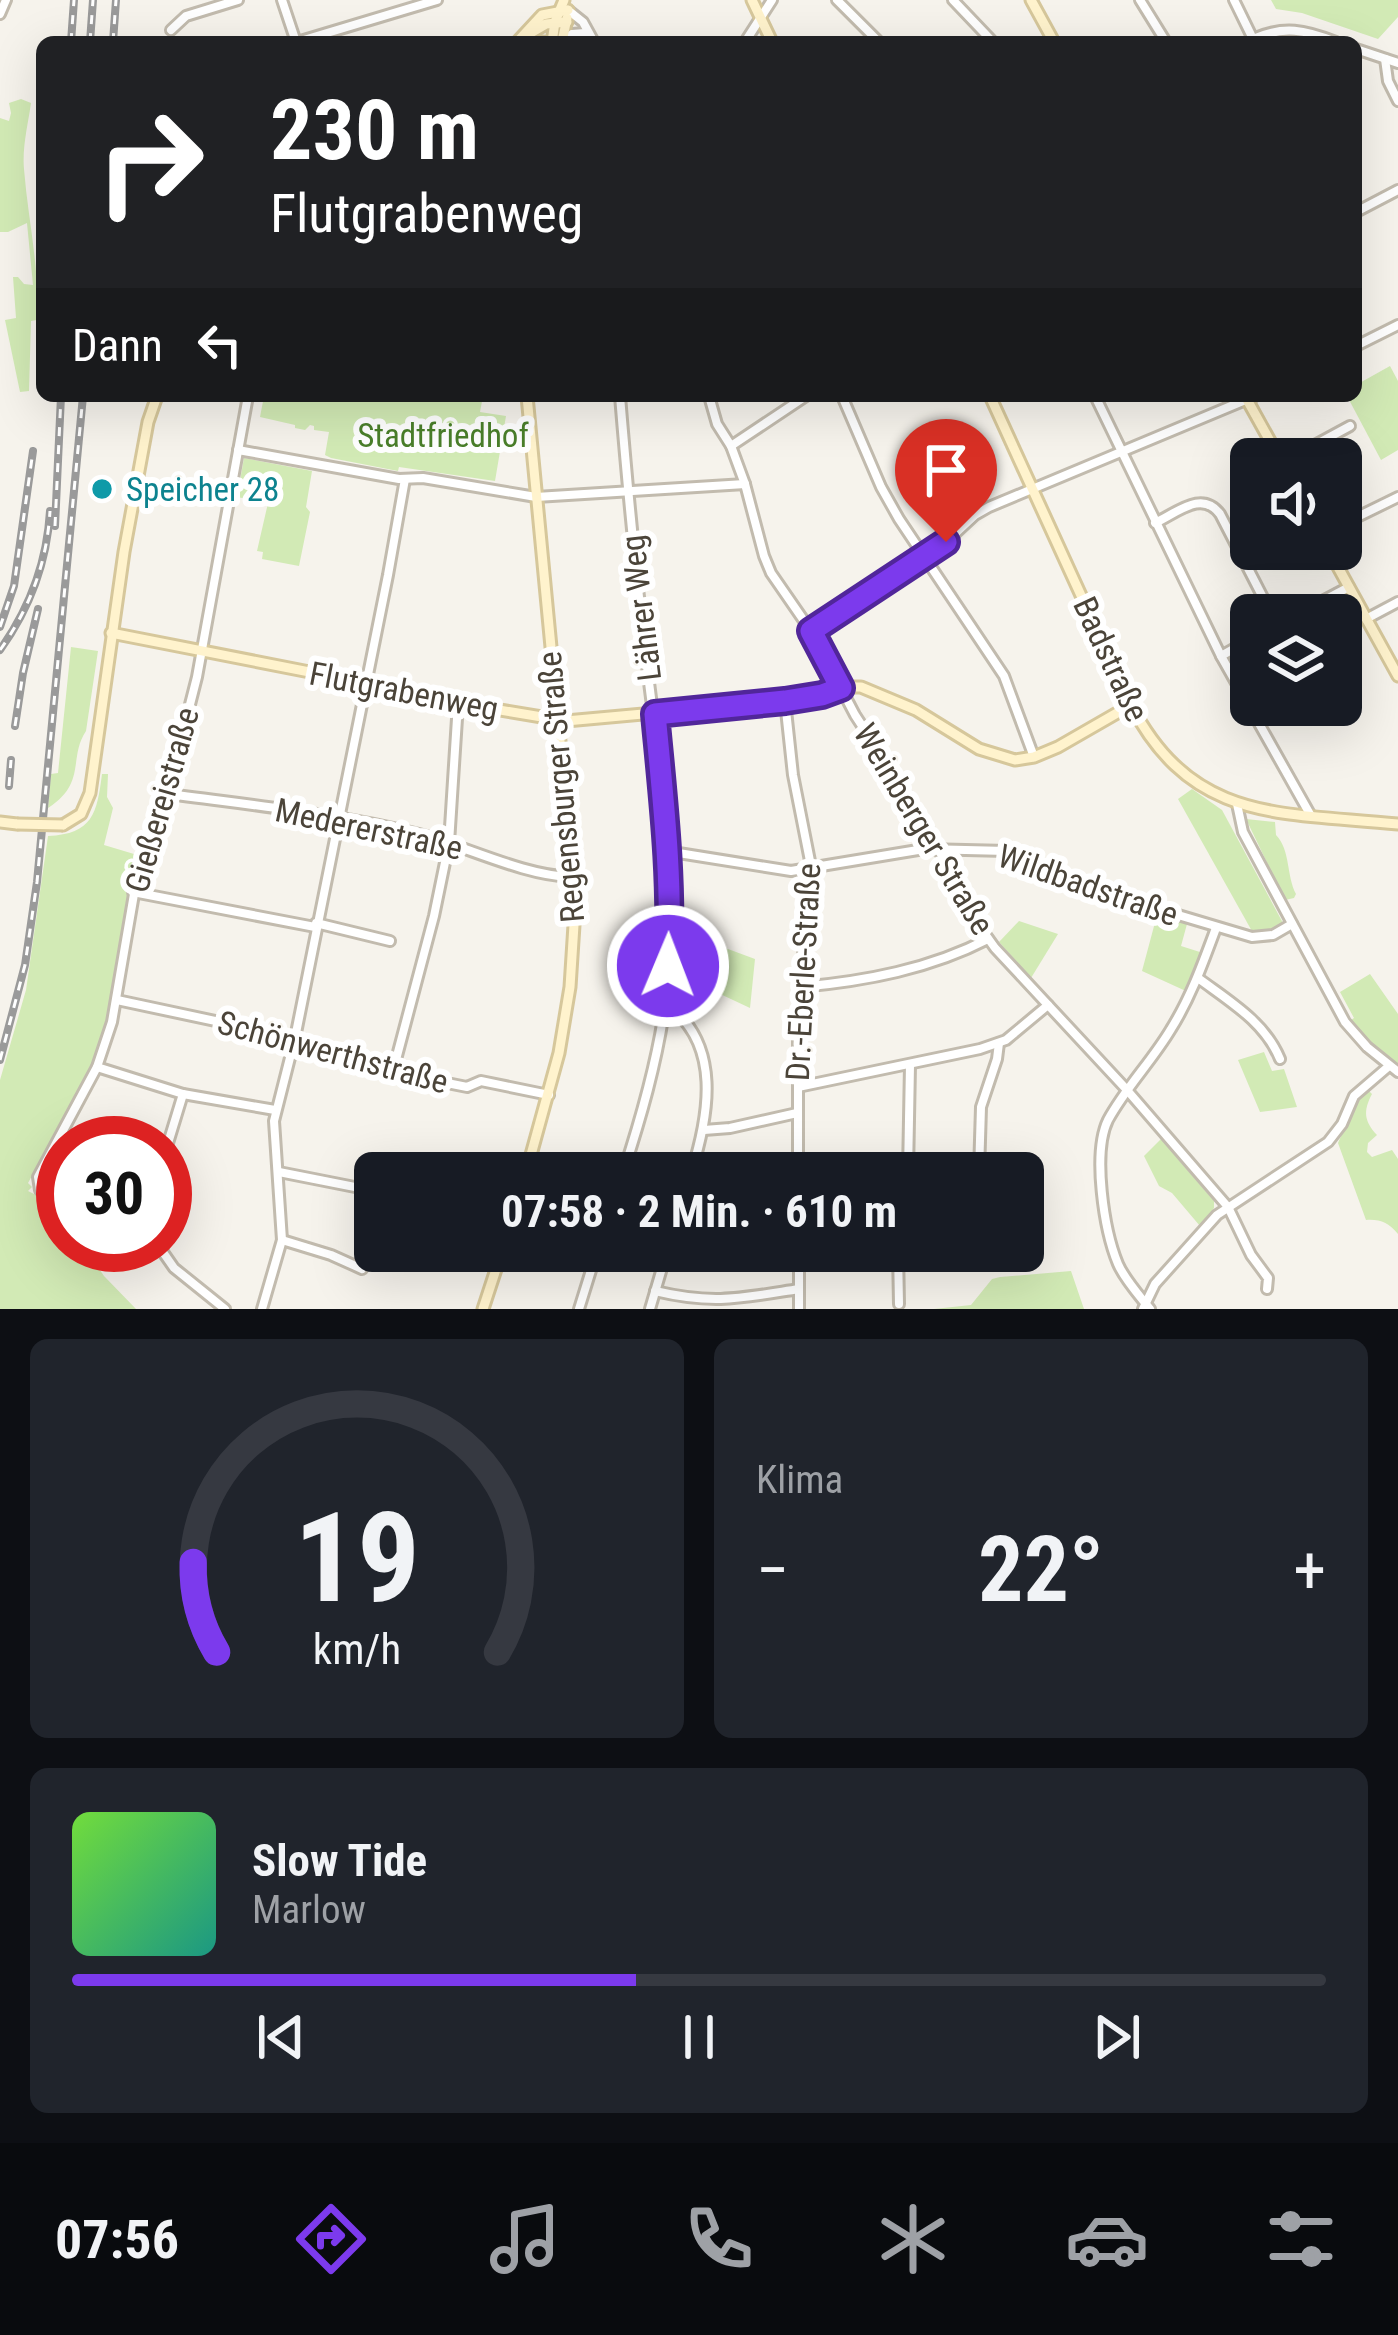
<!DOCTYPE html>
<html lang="de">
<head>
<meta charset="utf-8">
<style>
	body { margin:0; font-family:"Roboto Condensed",sans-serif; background:#20242c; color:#f1f3f6; height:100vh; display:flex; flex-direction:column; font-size:45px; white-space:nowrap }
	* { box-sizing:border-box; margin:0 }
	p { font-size:39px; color:#9ea1a6 }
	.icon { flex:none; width:66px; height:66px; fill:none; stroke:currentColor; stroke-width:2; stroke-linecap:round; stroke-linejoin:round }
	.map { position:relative; height:1309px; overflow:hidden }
	.sheet { display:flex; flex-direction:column; gap:30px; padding:30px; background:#0d0f14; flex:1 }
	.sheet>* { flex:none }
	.top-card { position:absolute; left:36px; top:36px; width:1326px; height:366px; border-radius:18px; box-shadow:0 12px 48px #0002; background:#202124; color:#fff; overflow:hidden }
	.controls { position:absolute; left:1230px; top:438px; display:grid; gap:24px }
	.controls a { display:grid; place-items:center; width:132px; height:132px; border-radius:18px; background:#171b24; box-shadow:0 12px 48px #0002; font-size:60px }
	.speed { position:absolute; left:36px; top:1116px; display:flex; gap:24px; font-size:60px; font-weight:700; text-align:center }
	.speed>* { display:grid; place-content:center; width:156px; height:156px; border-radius:50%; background:#171b24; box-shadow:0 12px 48px #0002; line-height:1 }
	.speed .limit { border:18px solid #d22; background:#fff; color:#111 }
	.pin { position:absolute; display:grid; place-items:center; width:102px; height:102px; color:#fff; margin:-123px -51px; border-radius:50% 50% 50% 0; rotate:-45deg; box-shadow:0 0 12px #0007 }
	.pin .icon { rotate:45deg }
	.me { position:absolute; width:132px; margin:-66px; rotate:1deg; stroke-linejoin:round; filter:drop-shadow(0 0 9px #0008) }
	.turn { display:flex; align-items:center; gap:42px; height:252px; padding:0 36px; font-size:54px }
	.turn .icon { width:156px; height:156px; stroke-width:2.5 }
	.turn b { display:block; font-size:84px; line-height:102px }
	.then { display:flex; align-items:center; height:114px; padding:0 36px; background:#0003; gap:24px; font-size:45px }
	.big { font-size:90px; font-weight:700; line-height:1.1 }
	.sheet .tile { flex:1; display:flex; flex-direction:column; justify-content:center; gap:18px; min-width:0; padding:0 42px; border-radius:18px; background:#20242c }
	.sheet .dial { align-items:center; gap:0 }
	.dial svg { height:312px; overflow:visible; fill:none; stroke:#363941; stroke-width:7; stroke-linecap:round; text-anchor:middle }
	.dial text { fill:#f1f3f6; stroke:none }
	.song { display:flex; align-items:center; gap:36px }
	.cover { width:144px; height:144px; border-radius:18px; background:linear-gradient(135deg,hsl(100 70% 55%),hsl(170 70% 35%)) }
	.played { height:12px; border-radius:6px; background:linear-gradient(90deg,#7c3aed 45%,#363941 45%) }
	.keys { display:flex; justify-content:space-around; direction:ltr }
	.heat { display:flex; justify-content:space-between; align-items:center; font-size:66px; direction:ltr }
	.sheet .tiles { flex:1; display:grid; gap:30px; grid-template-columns:1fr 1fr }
	.tile:last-child { grid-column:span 2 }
	.trip { position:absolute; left:354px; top:1152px; width:690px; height:120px; border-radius:18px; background:#171b24; box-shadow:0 12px 48px #0002; font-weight:700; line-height:120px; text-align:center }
	.tabs { display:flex; height:192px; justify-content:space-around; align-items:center; background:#090b0e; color:#9ea1a6 }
	.tabs .icon { width:84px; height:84px }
	.tabs .current { color:#7c3aed }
	.tabs b { font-size:54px; color:#f1f3f6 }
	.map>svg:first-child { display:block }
</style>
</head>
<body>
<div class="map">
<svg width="1398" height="1309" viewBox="0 0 1398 1309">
	<rect width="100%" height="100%" fill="#f6f3ec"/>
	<!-- green -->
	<g fill="#d2eab5">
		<path d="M1271,0H1398V17L1378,39L1302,13L1276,9Z"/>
		<path d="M21,99L31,103C28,124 22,148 24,169C28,220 40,269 37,320L31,321L29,391L20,392L5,320L16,318L13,277H18L24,284L33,285L27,223L8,232H0V118L9,121L11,113L9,103Z"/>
		<path d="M1390,366L1398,381V450L1381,460L1347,396H1356V385Z"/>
		<path d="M264,396H281L299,401L301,396H483L480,412L506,416L495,481L399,467L398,471L331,458L325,455L329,432L314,430V426L310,425L305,430L295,428V425L260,417Z"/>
		<path d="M244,458L312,471L306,507L310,512L299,566L262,559L263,552L257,551L268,503L237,497Z"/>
		<path d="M71,647L98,651L86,731C68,758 87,783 48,808L51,774L58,773Z"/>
		<path d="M102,774H108L107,797L113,808L104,845L134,854L110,1008L100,1046L90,1070L28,1183L32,1187L28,1191L40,1197L46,1192L63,1216V1245H83L104,1276L136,1309H0V1080L26,990L48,836C93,834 97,813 102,774Z"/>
		<path d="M1192,789L1222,810L1283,923L1270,930L1253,933L1178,799Z"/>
		<path d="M1246,819L1275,822L1276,835C1291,851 1286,875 1296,894L1294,898L1285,900Z"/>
		<path d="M1157,915L1187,924L1181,946L1203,953L1188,992L1142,971Z"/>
		<path d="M1019,921L1058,934L1031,978L999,942Z"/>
		<path d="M674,929L755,959L750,1008L701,985L674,978Z"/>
		<path d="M1370,974L1398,1014V1066L1348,1022L1354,1018L1340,992Z"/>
		<path d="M1264,1052L1272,1071L1284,1069L1297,1107L1260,1112L1238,1060Z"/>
		<path d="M1366,1088L1372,1094C1363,1111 1364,1121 1377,1135L1368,1143L1367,1152L1372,1157L1392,1150L1398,1159V1234C1389,1223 1380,1219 1366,1220L1338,1143L1358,1097Z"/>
		<path d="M1161,1139L1214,1201V1208L1200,1226L1172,1193L1159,1186L1144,1156Z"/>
		<path d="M1071,1271L1084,1309H934L971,1305L992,1279L1000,1277Z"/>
	</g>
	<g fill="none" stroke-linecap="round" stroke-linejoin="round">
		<defs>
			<g id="street">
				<path d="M282,0L296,42"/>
				<path d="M837,0L879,42"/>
				<path d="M953,0L993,42"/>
				<path d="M1140,0L1166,42"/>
				<path d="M1234,0L1254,41"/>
				<path d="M568,10L583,22L594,42"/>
				<path d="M0,14L6,0"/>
				<path d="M171,30L186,16L238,0"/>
				<path d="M1253,39C1284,25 1305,30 1336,42"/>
				<path d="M297,42L437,0"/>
				<path d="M564,42L572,34L585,33"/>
				<path d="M745,42L772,0"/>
				<path d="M1356,49L1398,63"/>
				<path d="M1385,59L1388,81L1398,101"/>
				<path d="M1356,212L1398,190"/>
				<path d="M1356,346L1398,325"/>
				<path d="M620,396C627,481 635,566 645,650C659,767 680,887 665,1005C657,1063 641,1118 623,1173"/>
				<path d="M709,396L717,424L731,446L745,484L764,556L771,573L811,631L855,715L927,826L970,913L995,948L1127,1090L1228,1207L1251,1255L1268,1278L1267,1289"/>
				<path d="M842,396L881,487L899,519L1004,676L1034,757"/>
				<path d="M1095,396L1221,656L1311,816"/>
				<path d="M731,446L806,396"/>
				<path d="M238,450L399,479L423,478L536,497L745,484"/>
				<path d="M1289,459L1350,426"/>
				<path d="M1155,523C1178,512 1202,490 1220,514L1272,615"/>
				<path d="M1341,525L1398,497"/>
				<path d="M1296,615L1349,587"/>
				<path d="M1366,619L1398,602"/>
				<path d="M811,631L946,542L975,515L989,507L1255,396"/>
				<path d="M1221,656L1251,639"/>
				<path d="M785,701L793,775L810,861L798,1023V1173"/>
				<path d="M162,793C248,805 335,813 419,834C468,847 522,875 571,877"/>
				<path d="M1237,804L1243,832L1345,1022L1367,1047L1398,1072"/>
				<path d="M666,851L791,871L924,849L1007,851L1023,855L1053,871L1111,895L1252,937L1273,935L1292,924"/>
				<path d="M133,892L315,927"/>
				<path d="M316,923L390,941"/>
				<path d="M1198,978C1229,1001 1265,1022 1280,1059"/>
				<path d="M801,987C866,981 930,969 988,939"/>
				<path d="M117,1000L295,1038L393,1071L447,1083L467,1087L481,1081L549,1095"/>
				<path d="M665,1003C723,1043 709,1116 691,1173"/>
				<path d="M97,1067L183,1094L275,1110"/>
				<path d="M393,1071L434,916L449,843L458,703"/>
				<path d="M798,1087L980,1049L1006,1040L1048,1005"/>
				<path d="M704,1130L730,1128L797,1113"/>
				<path d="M165,1153L183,1094"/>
				<path d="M279,1172L375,1191"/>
				<path d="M908,1173L910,1065"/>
				<path d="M979,1173L981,1107L997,1059L999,1043"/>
				<path d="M40,1190L38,1177L97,1067L112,1022L139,865L185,724L197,677L248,396"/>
				<path d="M282,1240L331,1255L362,1269"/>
				<path d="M158,1245L174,1268L225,1309"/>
				<path d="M898,1251L899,1304"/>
				<path d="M981,1251V1253"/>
				<path d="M655,1291C714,1305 741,1298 799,1289"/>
				<path d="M262,1309L282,1240L274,1121L295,1038L388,575L405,479"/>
				<path d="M579,1309L597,1251"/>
				<path d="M650,1309L667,1251"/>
				<path d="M799,1309V1251"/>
				<path d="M1143,1309L1155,1284L1217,1215L1328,1142L1342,1124L1354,1096L1389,1066"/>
				<path d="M1150,1309C1139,1295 1125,1280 1118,1264C1104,1230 1092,1153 1108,1120C1126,1087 1152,1061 1171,1029C1191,997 1203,963 1216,928"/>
			</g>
			<g id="secondary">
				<path d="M752,0L772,42"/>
				<path d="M1031,0L1054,42"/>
				<path d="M527,35L546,24L567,22"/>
				<path d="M517,42L542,15L568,10"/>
				<path d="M526,42H544"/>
				<path d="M552,42L555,22L564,0"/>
				<path d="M562,42L567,18"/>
				<path d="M990,396L1131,705C1193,824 1282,812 1398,824"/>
				<path d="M1245,396L1280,459"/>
				<path d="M1328,549L1398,676"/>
				<path d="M111,633L330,676L397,693L566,721L785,701L822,695L847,687H861L916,710L979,749L1015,760L1034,757L1058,747L1131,705"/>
				<path d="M0,822L17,824"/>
				<path d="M63,825L81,814L90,793L124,552L148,422L157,396"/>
				<path d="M526,1173L559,1053L570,987L574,925L566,804L527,396"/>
				<path d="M483,1309L502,1251"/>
			</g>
		</defs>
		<!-- street casing -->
		<use href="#street" stroke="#c2bbae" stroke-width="14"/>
		<!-- secondary casing -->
		<use href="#secondary" stroke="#d6c79b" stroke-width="15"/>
		<!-- street -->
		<use href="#street" stroke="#fff" stroke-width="8"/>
		<!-- secondary -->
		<use href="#secondary" stroke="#fff3cd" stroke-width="9"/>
		<defs>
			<g id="rail">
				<path d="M71,42L74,0"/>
				<path d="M90,42L93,0"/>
				<path d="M113,42L116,0"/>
				<path d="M55,526L61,396"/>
				<path d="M0,627L14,586L33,451"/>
				<path d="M0,650C30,608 47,563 50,511"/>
				<path d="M15,726L23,673L38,609"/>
				<path d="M9,786L11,760"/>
				<path d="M0,1060L25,965L37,882L83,396"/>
			</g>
		</defs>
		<!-- rail casing -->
		<use href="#rail" stroke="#9a9a9a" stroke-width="8"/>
		<!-- rail -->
		<use href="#rail" stroke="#fff" stroke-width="3" stroke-dasharray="9" stroke-linecap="butt"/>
		<defs>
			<path id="secondary-bridge" d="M17,824L63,825"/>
		</defs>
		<!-- secondary-bridge casing -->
		<use href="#secondary-bridge" stroke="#d6c79b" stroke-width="15" stroke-linecap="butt"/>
		<!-- secondary-bridge -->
		<use href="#secondary-bridge" stroke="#fff3cd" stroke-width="9"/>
	</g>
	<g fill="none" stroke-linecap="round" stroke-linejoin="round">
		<defs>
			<path id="route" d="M668,966C673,882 663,798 655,714L785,701L822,695L841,688L811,631L946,542"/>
		</defs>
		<!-- route casing -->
		<use href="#route" stroke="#51269a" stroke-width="30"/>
		<!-- route -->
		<use href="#route" stroke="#7c3aed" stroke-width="21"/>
	</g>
	<!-- markers -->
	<circle fill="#0f9aa8" stroke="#fff" stroke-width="4.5" cx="102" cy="489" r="12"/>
	<g text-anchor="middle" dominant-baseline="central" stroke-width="12" stroke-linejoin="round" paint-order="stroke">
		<!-- park labels -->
		<g font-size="33" fill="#4a7f2a" stroke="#fff">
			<text x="443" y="435">Stadtfriedhof</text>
		</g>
		<!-- culture labels -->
		<g font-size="33" fill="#0d838f" stroke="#fff" text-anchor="start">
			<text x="126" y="489">Speicher 28</text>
		</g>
		<!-- street labels -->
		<g font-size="33" fill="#4b4439" stroke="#fff">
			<text transform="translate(641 608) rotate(-97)">Lährer Weg</text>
			<text transform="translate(1111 659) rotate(65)">Badstraße</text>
			<text transform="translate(404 691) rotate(11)">Flutgrabenweg</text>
			<text transform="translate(561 787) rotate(-95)">Regensburger Straße</text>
			<text transform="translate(162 800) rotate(-74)">Gießereistraße</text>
			<text transform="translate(369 829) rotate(12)">Medererstraße</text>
			<text transform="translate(924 829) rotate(59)">Weinberger Straße</text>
			<text transform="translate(1088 885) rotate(19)">Wildbadstraße</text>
			<text transform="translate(803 972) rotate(-87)">Dr.-Eberle-Straße</text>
			<text transform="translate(333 1052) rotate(15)">Schönwerthstraße</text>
		</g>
	</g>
</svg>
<div class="controls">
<a><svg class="icon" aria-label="sound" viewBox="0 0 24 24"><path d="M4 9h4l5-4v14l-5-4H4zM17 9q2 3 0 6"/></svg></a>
<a><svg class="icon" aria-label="layers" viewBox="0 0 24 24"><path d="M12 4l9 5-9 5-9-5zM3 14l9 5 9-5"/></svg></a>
</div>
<div class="speed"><div class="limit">30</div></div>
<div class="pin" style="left:946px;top:542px;background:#d93025"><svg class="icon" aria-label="arrive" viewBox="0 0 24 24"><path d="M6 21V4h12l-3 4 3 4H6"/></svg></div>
<svg class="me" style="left:668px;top:966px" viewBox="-20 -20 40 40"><circle r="17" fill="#7c3aed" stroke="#fff" stroke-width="3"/><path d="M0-11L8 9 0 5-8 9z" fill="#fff"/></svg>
<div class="trip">07:58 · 2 Min. · 610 m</div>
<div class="top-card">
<div class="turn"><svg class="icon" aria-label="right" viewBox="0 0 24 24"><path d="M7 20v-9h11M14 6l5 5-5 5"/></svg><div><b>230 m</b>Flutgrabenweg</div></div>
<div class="then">Dann<svg class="icon" aria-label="left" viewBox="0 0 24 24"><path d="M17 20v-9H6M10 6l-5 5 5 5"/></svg></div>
</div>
</div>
<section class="sheet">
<div class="tiles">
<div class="tile dial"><svg viewBox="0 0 100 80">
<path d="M14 69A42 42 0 1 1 86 69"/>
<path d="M14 69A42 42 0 0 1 8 46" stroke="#7c3aed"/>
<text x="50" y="56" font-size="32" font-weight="700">19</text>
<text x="50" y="72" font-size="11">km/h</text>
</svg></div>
<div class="tile"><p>Klima</p>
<div class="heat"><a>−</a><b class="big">22°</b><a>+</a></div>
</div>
<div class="tile">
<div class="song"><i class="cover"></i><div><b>Slow Tide</b><p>Marlow</p></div></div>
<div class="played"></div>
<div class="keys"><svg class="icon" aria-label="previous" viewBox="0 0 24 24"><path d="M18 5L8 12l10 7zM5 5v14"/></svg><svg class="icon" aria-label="pause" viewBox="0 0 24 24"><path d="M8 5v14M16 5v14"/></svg><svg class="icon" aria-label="next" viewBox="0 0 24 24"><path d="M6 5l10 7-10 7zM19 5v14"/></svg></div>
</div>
</div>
</section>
<nav class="tabs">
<b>07:56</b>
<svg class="icon current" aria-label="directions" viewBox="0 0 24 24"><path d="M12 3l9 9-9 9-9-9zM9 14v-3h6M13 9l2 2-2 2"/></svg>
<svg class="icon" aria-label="music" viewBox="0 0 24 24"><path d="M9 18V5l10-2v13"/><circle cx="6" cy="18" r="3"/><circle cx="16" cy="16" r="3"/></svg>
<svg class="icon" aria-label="phone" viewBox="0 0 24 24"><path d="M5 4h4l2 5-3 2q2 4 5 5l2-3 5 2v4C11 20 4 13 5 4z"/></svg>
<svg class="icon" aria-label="climate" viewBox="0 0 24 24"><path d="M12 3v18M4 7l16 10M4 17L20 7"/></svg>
<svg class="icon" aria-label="car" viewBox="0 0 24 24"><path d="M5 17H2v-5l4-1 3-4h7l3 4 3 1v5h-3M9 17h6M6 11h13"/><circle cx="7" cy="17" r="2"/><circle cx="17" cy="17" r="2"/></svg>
<svg class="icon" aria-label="filters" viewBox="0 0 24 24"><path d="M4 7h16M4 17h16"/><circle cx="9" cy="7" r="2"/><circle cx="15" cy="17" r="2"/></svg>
</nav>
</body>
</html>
